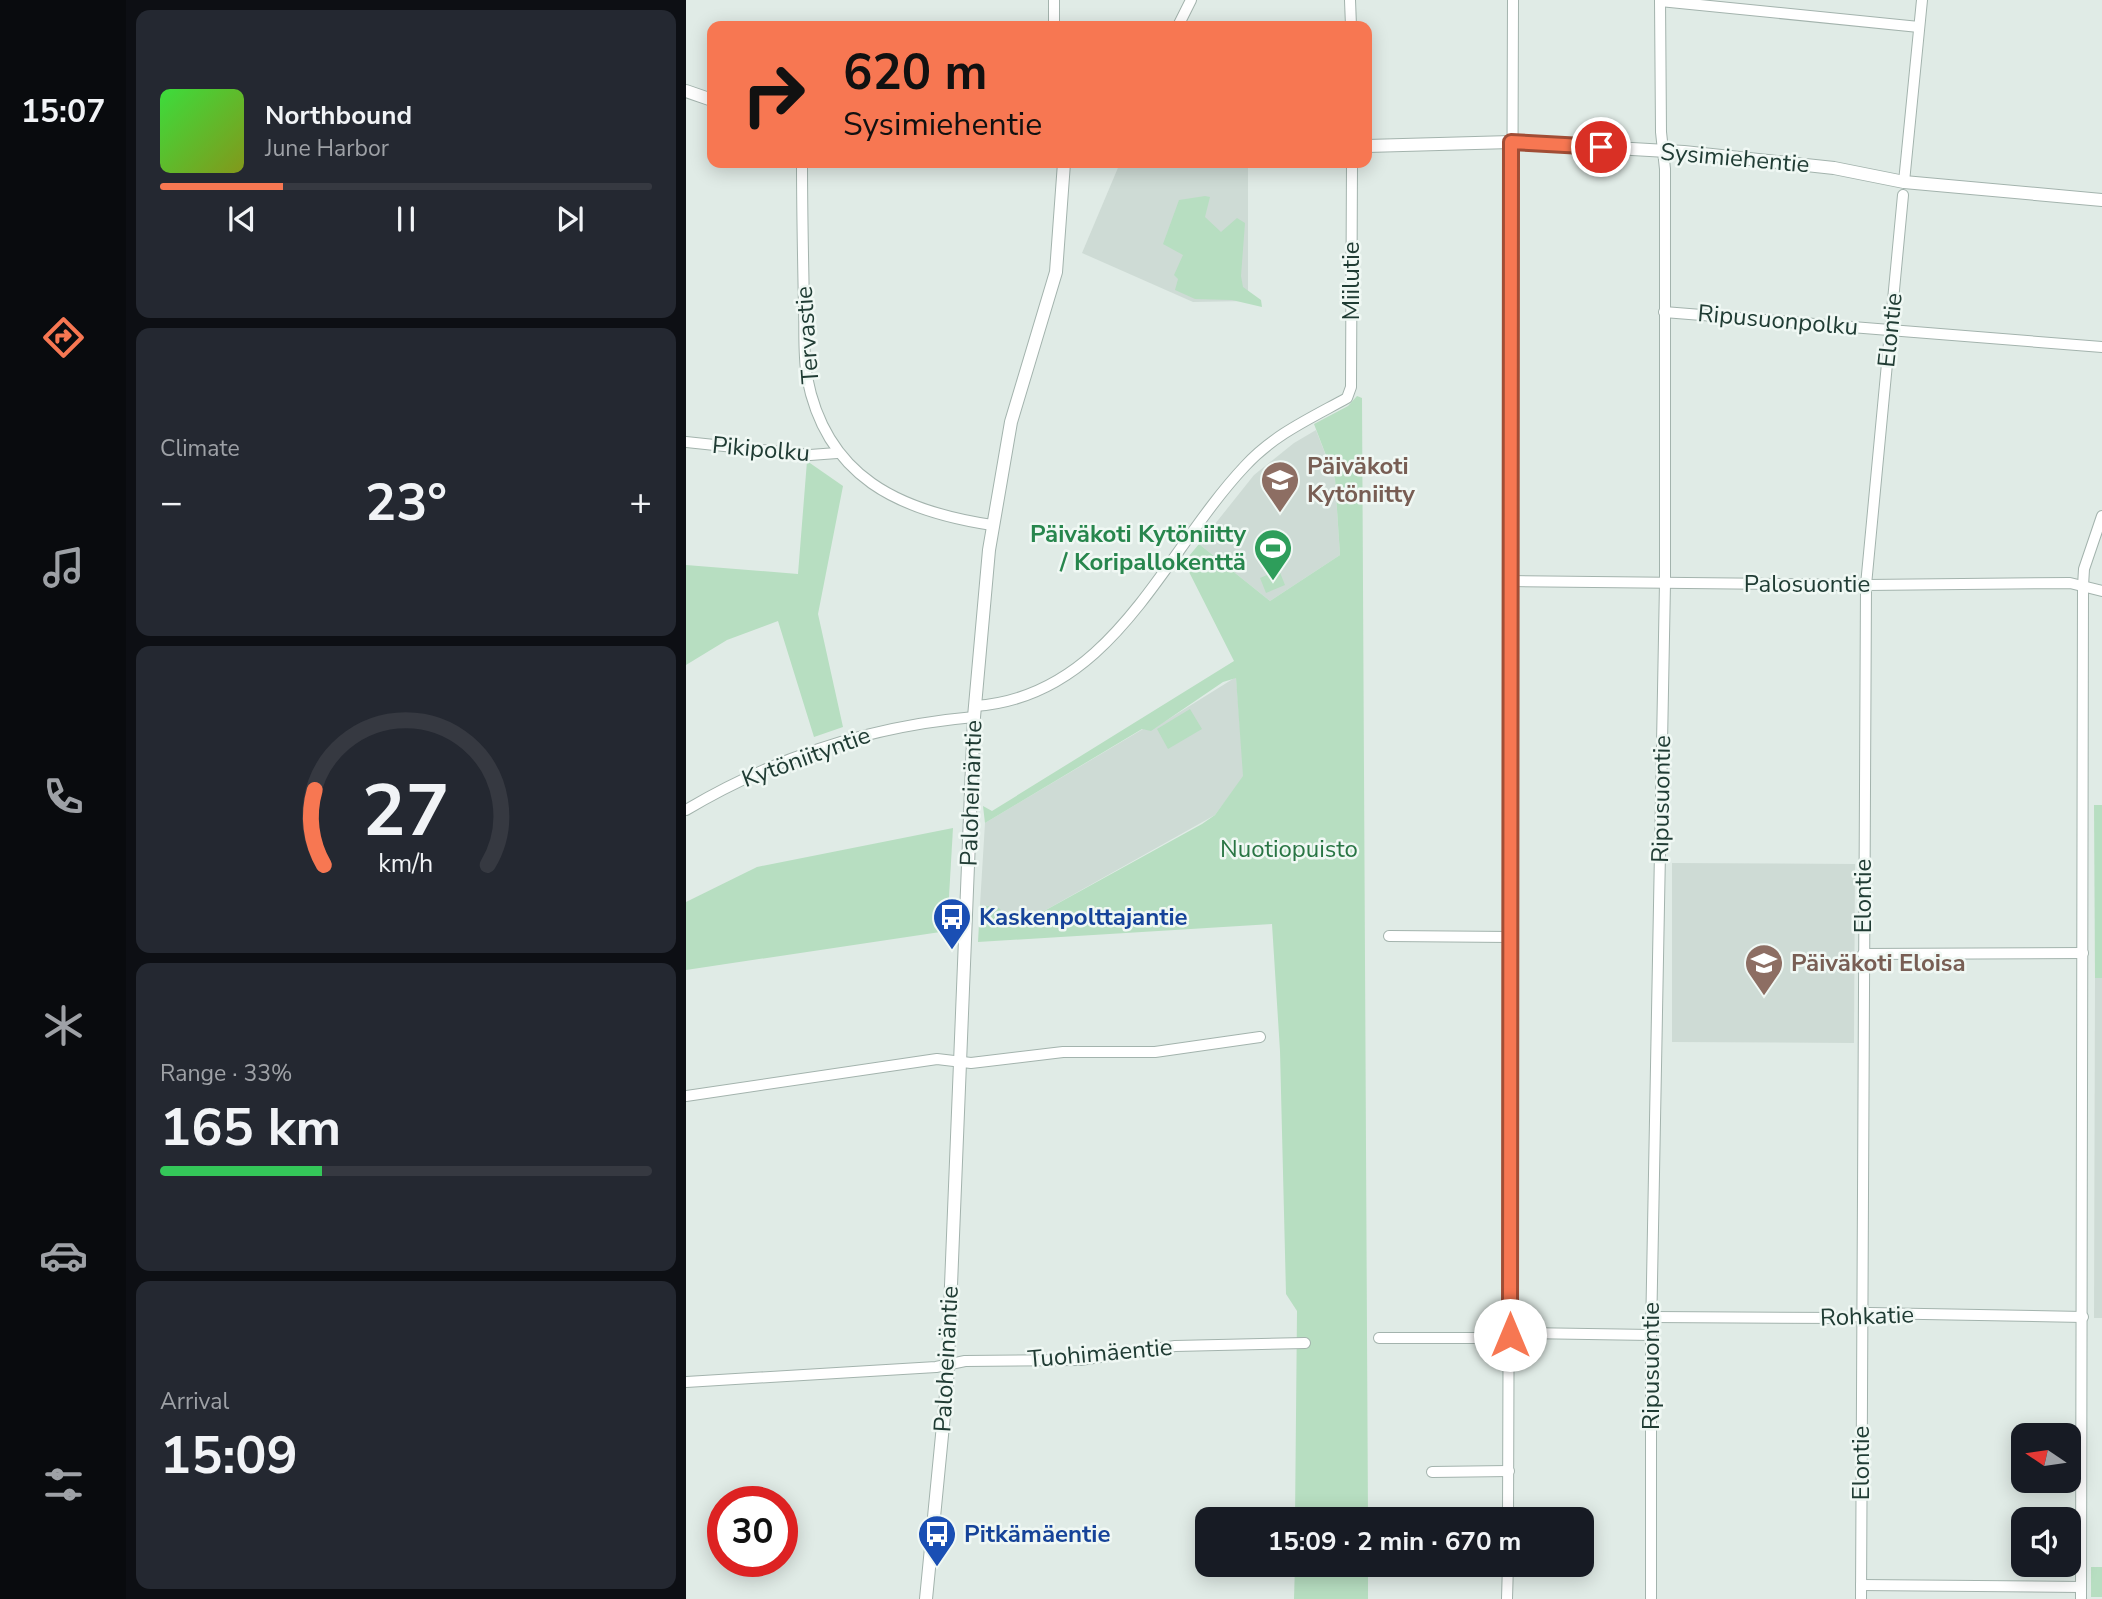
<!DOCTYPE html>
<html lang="en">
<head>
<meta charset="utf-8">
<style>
	body { margin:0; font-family:"Nunito Sans",sans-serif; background:#242831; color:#f1f3f6; height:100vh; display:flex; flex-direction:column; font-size:26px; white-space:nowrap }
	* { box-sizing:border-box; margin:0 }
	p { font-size:23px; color:#9ea1a6 }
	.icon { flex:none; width:38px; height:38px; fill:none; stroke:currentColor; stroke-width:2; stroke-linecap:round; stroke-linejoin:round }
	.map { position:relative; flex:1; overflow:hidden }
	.sheet { display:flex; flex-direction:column; gap:10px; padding:10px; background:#0d0f14; width:560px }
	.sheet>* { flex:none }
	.hud { position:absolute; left:21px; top:21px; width:665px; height:147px; border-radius:14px; box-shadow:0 4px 18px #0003; background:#f77752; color:#111; overflow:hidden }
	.needle { width:46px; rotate:283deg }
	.tools { position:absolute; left:1325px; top:1423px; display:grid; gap:14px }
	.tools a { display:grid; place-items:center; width:70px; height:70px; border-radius:14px; background:#171b24; box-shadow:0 4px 18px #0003; font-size:35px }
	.speed { position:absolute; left:21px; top:1486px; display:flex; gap:14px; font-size:35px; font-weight:700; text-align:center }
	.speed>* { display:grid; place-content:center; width:91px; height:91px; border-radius:50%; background:#171b24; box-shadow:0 4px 18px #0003; line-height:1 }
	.speed .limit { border:10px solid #d22; background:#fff; color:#111 }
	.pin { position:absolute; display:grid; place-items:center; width:60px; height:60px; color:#fff; margin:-30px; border:4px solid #fff; border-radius:50%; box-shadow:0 2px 7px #0007 }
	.me { position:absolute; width:77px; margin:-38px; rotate:0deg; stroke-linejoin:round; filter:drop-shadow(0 0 5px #0008) }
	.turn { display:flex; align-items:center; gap:24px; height:147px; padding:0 21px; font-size:32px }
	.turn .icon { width:91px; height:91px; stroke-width:2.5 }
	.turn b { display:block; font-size:49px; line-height:60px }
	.big { font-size:52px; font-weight:700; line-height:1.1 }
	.sheet .widget { flex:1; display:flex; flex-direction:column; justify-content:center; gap:10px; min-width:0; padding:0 24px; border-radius:14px; background:#242831 }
	.sheet .dial { align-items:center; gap:0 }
	.dial svg { height:182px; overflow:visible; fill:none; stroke:#363941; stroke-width:7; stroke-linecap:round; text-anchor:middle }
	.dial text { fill:#f1f3f6; stroke:none }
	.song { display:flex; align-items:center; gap:21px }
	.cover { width:84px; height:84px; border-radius:10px; background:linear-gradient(135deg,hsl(120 70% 55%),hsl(70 70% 35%)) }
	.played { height:7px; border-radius:4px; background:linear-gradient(90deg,#f77752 25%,#363941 25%) }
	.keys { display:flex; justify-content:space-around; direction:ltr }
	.heat { display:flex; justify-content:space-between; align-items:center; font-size:38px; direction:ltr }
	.charge { height:10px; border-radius:5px; background:linear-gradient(90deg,#34c759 33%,#363941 0) }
	.trip { position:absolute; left:509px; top:1507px; width:399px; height:70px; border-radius:14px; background:#171b24; box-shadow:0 4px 18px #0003; font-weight:700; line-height:70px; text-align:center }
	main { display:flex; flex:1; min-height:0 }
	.tabs { display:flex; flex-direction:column; width:126px; justify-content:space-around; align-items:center; background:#090b0e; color:#9ea1a6 }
	.tabs .icon { width:49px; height:49px }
	.tabs .active { color:#f77752 }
	.tabs b { font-size:32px; color:#f1f3f6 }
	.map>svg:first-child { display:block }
</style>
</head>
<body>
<main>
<nav class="tabs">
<b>15:07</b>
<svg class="icon active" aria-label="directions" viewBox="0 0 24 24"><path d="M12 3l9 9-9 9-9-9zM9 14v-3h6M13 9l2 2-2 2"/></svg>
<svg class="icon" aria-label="music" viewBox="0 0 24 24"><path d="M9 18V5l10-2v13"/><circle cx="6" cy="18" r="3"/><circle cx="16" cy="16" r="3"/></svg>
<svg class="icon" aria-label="phone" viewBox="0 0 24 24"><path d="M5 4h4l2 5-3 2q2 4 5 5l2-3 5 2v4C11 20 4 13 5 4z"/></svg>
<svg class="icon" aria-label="climate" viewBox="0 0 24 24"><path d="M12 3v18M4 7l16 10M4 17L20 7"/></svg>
<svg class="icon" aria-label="car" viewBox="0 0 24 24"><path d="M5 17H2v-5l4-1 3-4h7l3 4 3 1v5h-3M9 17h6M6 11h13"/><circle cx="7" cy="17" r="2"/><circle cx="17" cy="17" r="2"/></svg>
<svg class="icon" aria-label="filters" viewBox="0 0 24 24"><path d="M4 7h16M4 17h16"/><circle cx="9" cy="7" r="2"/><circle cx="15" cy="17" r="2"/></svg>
</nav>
<section class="sheet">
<div class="widget">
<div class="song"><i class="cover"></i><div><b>Northbound</b><p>June Harbor</p></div></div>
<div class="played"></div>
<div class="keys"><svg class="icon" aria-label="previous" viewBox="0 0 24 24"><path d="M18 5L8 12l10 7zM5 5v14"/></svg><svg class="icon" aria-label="pause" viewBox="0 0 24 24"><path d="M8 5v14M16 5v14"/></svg><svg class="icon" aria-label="next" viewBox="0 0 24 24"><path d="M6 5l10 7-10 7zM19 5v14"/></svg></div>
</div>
<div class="widget"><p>Climate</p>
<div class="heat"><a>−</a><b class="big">23°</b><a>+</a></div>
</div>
<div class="widget dial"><svg viewBox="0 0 100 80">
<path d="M14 69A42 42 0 1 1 86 69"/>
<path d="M14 69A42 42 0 0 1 10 36" stroke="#f77752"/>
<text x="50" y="56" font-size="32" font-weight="700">27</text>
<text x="50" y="72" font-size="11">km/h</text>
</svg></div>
<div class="widget"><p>Range · 33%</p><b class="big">165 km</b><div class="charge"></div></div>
<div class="widget"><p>Arrival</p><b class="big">15:09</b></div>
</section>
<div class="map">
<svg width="1416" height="1599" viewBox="0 0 1416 1599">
	<rect width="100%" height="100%" fill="#e0ebe6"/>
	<!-- built -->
	<g fill="#cedbd5">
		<path d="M434,163H562V301L507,302L396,253Z"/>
		<path d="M630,430L649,479L654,555L584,601L513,544L568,475L608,443Z"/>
		<path d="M550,677L558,776L529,815L349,916L326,923L294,905L299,823L457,729L465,730Z"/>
		<path d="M986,863L1169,864L1168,1043L986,1042Z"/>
		<path d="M1409,978H1416V1318H1408Z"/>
	</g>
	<!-- green -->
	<g fill="#b7dec1">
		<path d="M519,196L524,197L519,217L535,232L551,218L559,223L555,276L557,287L575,300L576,307L546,300L509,299L489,290L492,279L488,275L497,255L477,244L493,200Z"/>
		<path d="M671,396L676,398L682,1519H609L611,1311L600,1294L594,1051L586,924L292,942L294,905L313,908L326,923L349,916L516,824L529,815L557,776L550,678L537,682L465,731L456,729L299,823L297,806L306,811L548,661L498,562L513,544L584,601L654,555L649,479L628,424L662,406Z"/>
		<path d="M121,461L157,486L132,614L157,727L128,737L92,621L41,640L0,665V565L112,574Z"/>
		<path d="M593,570L599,585L580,593L574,578Z"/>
		<path d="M504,709L516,729L482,749L471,729Z"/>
		<path d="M1408,805H1416V978H1409Z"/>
		<path d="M267,828L261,931L0,970V902L71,867Z"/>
		<path d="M609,1564L682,1565V1599H608Z"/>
		<rect x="1405" y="1567" width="11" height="30"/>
	</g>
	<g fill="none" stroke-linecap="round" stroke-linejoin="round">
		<defs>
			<g id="minor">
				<path d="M664,0L665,26"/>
				<path d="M974,1L1233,27"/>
				<path d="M368,26V0"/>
				<path d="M492,26L505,0"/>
				<path d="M116,163C116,211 117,259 118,307C119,330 117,354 121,377C140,477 213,511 306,525"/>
				<path d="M1218,182L1236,0"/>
				<path d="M978,312L1416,347"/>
				<path d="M0,442L124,455L151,453"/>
				<path d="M825,581L1180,585L1384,583L1416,591"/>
				<path d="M289,706C426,697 477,553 559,466C587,435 625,418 661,398L665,387L666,163"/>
				<path d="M0,810C89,757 185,726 288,717"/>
				<path d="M703,936L825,937"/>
				<path d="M1177,954L1397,953"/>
				<path d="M0,1096L251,1059L285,1063L377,1052H469L574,1037"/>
				<path d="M965,1317L1163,1318L1183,1313L1397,1317"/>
				<path d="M693,1338H813L839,1333L965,1335"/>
				<path d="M0,1382L250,1367L279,1361L394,1360L489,1346L619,1343"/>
				<path d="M746,1472L823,1471"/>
				<path d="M822,1519L827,0"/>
				<path d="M1175,1585L1395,1587"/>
				<path d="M821,1599L822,1564"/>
				<path d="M965,1599V1335L979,583V169L975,132L974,0"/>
				<path d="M1175,1599L1180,585L1217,195"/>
				<path d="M1395,1599L1397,586L1398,569L1416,516"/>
			</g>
			<g id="tertiary">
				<path d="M0,91L26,100"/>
				<path d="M681,146L825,142L998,152L1148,168L1218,182L1416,200"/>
				<path d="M240,1599L261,1384L288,717L303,550L325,422L370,272L378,163"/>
			</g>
		</defs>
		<!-- minor casing -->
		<use href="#minor" stroke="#a3b3ad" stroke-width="12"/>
		<!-- tertiary casing -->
		<use href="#tertiary" stroke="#a3b3ad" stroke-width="14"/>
		<!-- minor -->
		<use href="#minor" stroke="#fff" stroke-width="10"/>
		<!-- tertiary -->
		<use href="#tertiary" stroke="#fff" stroke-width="12"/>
	</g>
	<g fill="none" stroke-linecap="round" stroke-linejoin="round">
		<defs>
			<path id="route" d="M824,1335L825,142L915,147"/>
		</defs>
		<!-- route casing -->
		<use href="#route" stroke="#a14d35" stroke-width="18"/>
		<!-- route -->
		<use href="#route" stroke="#f77752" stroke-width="12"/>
	</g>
	<!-- icons -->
	<defs>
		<symbol id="school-pin" viewBox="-11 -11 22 30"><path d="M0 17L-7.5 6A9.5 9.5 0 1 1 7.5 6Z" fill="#8d6e63" stroke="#f0f8f4"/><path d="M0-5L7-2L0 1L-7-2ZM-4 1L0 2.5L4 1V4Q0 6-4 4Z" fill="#fff"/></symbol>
		<symbol id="stadium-pin" viewBox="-11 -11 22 30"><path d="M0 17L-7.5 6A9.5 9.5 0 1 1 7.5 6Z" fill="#2e9e5b" stroke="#f0f8f4"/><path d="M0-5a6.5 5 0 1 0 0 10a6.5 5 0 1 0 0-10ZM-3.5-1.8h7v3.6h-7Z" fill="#fff"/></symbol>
		<symbol id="bus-pin" viewBox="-11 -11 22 30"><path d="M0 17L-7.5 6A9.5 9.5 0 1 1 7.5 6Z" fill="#1a4fb4" stroke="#f0f8f4"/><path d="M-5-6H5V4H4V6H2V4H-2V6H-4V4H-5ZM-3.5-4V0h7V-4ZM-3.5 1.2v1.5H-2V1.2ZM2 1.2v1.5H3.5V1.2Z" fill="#fff"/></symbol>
	</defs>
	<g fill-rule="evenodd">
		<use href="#school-pin" x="572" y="458" width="44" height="60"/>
		<use href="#stadium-pin" x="565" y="526" width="44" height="60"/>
		<use href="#bus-pin" x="244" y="895" width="44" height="60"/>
		<use href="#school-pin" x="1056" y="941" width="44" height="60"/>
		<use href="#bus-pin" x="229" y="1512" width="44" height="60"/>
	</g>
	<g text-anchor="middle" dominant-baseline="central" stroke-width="5" stroke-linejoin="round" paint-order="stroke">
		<!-- street labels -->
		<g font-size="24" fill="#203c34" stroke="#f0f8f4">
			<text transform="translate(1049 158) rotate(5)">Sysimiehentie</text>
			<text transform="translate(665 281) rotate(-90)">Miilutie</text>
			<text transform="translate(1092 320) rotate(5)">Ripusuonpolku</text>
			<text transform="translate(1204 330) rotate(-84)">Elontie</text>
			<text transform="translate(121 335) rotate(-94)">Tervastie</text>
			<text transform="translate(75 449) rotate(5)">Pikipolku</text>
			<text x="1121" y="584">Palosuontie</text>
			<text transform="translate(120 757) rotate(-20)">Kytöniityntie</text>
			<text transform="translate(285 793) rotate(-88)">Paloheinäntie</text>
			<text transform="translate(975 799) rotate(-89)">Ripusuontie</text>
			<text transform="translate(1177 896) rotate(-90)">Elontie</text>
			<text transform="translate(1181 1316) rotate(-2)">Rohkatie</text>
			<text transform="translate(414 1353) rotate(-5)">Tuohimäentie</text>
			<text transform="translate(260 1359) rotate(-87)">Paloheinäntie</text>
			<text transform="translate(965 1366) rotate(-90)">Ripusuontie</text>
			<text transform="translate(1175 1463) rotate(-90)">Elontie</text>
		</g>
		<!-- education labels -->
		<g font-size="24" font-weight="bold" fill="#785e54" stroke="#f0f8f4" text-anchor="start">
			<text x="621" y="466">Päiväkoti<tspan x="621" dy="28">Kytöniitty</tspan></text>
			<text x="1105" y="963">Päiväkoti Eloisa</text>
		</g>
		<!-- leisure labels -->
		<g font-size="24" font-weight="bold" fill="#27864d" stroke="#f0f8f4" text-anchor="end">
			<text x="560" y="534">Päiväkoti Kytöniitty<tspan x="560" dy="28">/ Koripallokenttä</tspan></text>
		</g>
		<!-- park labels -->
		<g font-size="24" fill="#297544" stroke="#f0f8f4">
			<text x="603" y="849">Nuotiopuisto</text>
		</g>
		<!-- transit labels -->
		<g font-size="24" font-weight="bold" fill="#164399" stroke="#f0f8f4" text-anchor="start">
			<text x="293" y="917">Kaskenpolttajantie</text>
			<text x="278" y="1534">Pitkämäentie</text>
		</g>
	</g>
</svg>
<div class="tools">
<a><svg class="needle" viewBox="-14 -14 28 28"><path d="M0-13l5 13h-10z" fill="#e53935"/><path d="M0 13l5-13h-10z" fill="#9ea1a6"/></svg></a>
<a><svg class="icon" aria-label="sound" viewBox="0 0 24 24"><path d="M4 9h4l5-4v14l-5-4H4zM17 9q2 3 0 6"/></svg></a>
</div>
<div class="speed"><div class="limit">30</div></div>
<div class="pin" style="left:915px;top:147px;background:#d93025"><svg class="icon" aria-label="arrive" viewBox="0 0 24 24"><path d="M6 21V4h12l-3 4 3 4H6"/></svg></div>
<svg class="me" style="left:824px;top:1335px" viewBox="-20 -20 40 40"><circle r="19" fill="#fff"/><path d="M0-13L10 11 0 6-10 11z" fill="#f77752"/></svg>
<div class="trip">15:09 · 2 min · 670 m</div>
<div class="hud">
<div class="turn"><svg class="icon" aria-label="right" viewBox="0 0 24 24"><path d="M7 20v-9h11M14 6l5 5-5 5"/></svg><div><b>620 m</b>Sysimiehentie</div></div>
</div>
</div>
</main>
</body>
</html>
